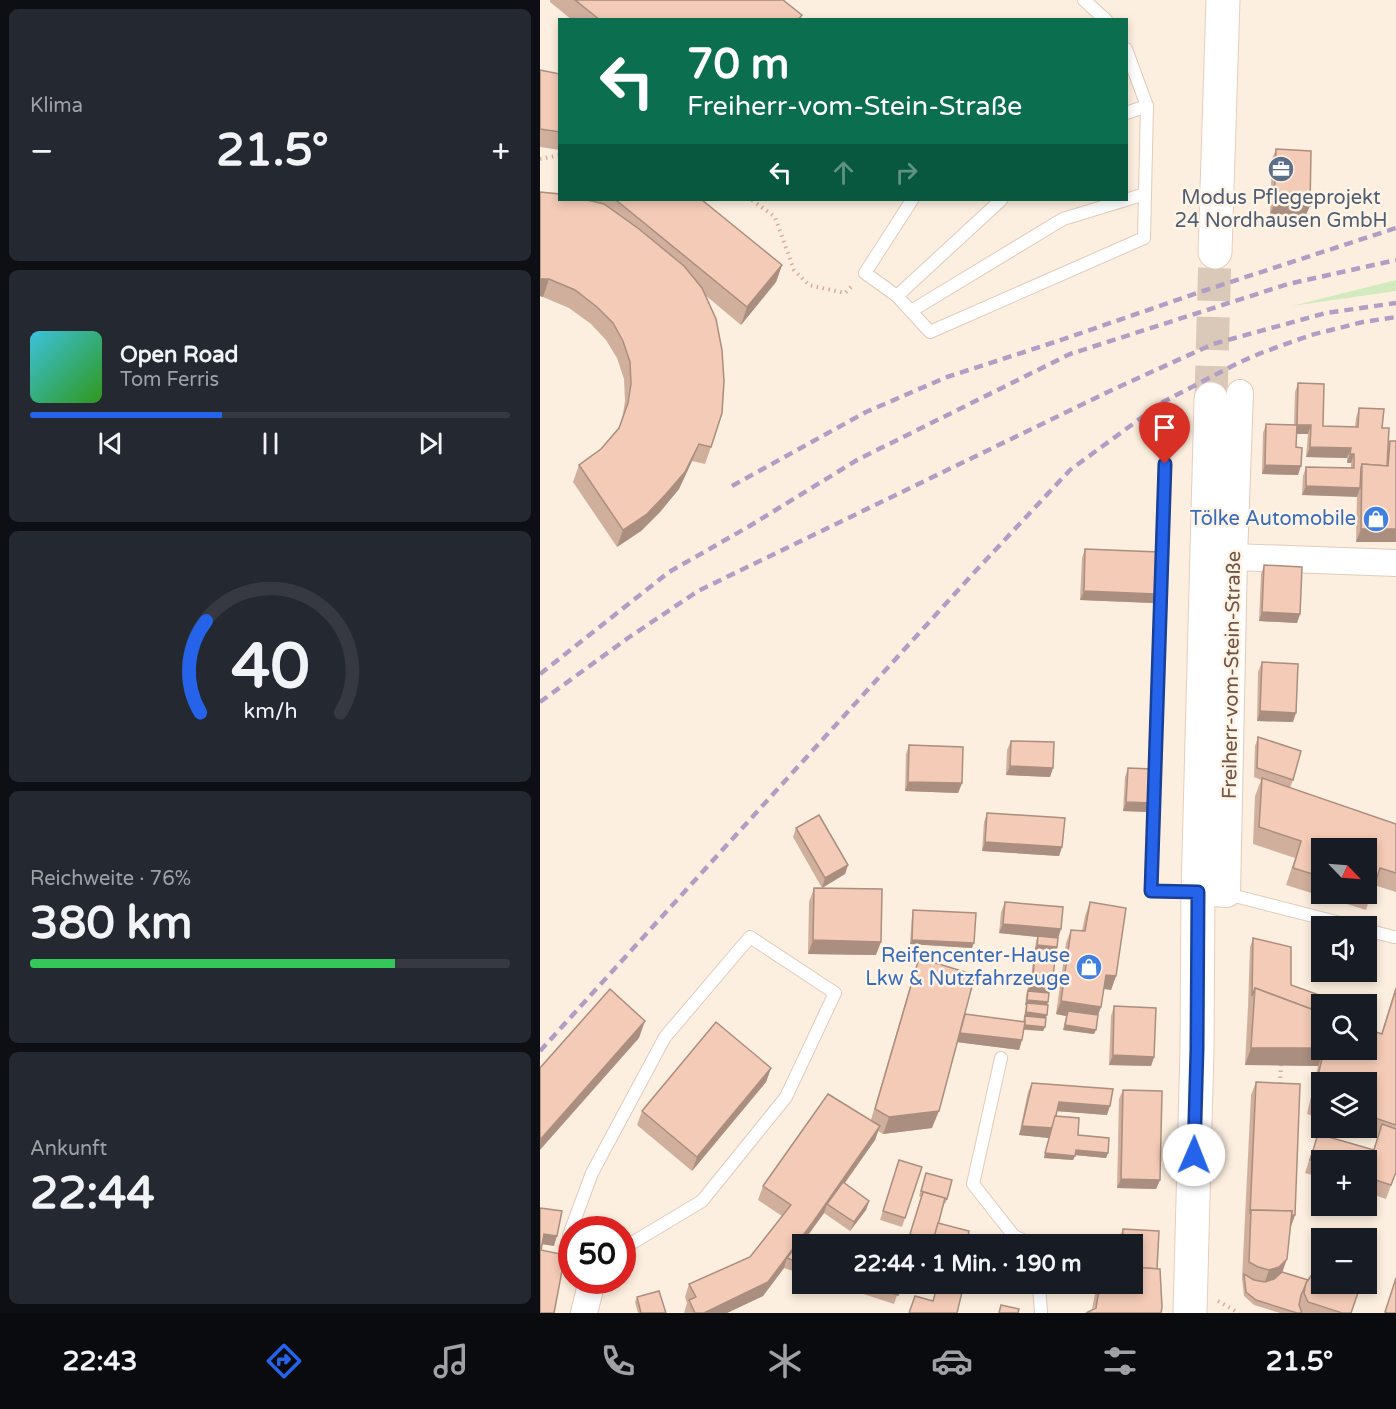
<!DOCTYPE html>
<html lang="de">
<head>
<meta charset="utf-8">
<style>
	body { margin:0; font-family:"Varela Round",sans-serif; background:#242831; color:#f1f3f6; height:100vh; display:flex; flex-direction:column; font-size:22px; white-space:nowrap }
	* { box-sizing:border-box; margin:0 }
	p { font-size:20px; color:#9ea1a6 }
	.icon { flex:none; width:33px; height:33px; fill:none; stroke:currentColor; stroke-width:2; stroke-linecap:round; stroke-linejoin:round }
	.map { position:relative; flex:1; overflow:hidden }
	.panel { display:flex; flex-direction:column; gap:9px; padding:9px; background:#0d0f14; width:540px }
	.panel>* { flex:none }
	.hud { position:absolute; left:18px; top:18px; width:570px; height:183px; border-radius:0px; box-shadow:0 3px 9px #0003; background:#0b6e4f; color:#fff; overflow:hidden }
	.needle { width:39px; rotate:115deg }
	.buttons { position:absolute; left:771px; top:838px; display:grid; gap:12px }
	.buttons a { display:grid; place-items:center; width:66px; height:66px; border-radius:0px; background:#171b24; box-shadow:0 3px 9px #0003; font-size:30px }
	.speed { position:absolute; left:18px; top:1216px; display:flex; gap:12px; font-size:30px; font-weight:700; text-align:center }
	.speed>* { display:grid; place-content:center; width:78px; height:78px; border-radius:50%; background:#171b24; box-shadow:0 3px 9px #0003; line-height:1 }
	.speed .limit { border:9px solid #d22; background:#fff; color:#111 }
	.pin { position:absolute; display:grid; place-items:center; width:51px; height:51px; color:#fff; margin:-62px -26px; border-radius:50% 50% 50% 0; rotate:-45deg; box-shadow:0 0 6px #0007 }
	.pin .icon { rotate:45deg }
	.me { position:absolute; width:66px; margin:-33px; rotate:1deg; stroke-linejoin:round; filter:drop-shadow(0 0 4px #0008) }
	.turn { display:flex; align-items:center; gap:21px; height:126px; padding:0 30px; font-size:27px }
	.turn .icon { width:78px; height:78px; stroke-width:2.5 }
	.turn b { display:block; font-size:42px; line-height:51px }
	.lanes { display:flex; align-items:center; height:57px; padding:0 30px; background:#0003; justify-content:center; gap:30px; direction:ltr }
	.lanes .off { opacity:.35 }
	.big { font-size:45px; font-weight:700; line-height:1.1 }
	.panel .widget { flex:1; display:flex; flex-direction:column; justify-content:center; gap:9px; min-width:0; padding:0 21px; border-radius:9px; background:#242831 }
	.panel .dial { align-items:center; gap:0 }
	.dial svg { height:156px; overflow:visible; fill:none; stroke:#363941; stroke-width:7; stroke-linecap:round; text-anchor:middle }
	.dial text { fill:#f1f3f6; stroke:none }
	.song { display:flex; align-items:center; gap:18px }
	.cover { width:72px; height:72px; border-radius:9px; background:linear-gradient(135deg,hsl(190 70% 55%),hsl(110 70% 35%)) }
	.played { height:6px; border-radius:3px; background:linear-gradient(90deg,#2563eb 40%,#363941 40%) }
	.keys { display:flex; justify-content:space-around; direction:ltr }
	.heat { display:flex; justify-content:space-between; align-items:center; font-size:33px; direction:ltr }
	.charge { height:9px; border-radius:4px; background:linear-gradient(90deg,#34c759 76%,#363941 0) }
	.trip { position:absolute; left:252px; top:1234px; width:351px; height:60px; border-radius:0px; background:#171b24; box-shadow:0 3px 9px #0003; font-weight:700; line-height:60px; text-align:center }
	.dock { display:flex; height:96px; justify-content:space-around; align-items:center; background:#090b0e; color:#9ea1a6 }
	.dock .icon { width:42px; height:42px }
	.dock .active { color:#2563eb }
	.dock b { font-size:27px; color:#f1f3f6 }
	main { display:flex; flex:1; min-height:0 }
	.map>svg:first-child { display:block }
</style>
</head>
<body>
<main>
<section class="panel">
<div class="widget"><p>Klima</p>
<div class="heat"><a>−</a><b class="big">21.5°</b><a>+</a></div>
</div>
<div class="widget">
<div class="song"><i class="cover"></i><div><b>Open Road</b><p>Tom Ferris</p></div></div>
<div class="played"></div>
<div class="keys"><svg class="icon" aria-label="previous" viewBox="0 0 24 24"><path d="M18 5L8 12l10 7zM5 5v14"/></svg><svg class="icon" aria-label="pause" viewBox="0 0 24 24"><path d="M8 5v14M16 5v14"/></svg><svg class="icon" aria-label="next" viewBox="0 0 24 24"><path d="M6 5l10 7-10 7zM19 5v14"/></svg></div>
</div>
<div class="widget dial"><svg viewBox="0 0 100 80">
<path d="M14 69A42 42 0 1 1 86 69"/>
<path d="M14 69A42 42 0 0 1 17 22" stroke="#2563eb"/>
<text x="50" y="56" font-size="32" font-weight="700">40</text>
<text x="50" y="72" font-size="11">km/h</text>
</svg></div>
<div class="widget"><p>Reichweite · 76%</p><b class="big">380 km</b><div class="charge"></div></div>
<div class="widget"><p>Ankunft</p><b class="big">22:44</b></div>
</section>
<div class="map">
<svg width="856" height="1313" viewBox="0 0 856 1313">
	<rect width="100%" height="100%" fill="#fdefdf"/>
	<!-- green -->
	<path fill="#d2eabe" d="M856,280V291L752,306Z"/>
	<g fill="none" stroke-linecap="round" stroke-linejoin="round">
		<!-- secondary-tunnel -->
		<path stroke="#dac8b9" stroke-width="33" stroke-dasharray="33 16" stroke-linecap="butt" d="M671,399L675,252"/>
		<defs>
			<g id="lane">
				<path d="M544,0L566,20"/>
				<path d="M586,113L607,106"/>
				<path d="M372,200L325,273L357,296L390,332L604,238L607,106L586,49"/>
				<path d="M357,296L461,200"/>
				<path d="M371,311L523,219L605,194"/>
				<path d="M625,464L611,891L657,892"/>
				<path d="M687,894L816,927"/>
				<path d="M826,930L854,937"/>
				<path d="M461,1058L433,1184L474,1236L493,1245"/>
				<path d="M32,1238L29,1235L52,1173L125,1037L210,937L295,993L246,1097L162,1201L82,1249"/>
				<path d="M499,1284L501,1313"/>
			</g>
			<g id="street">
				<path d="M694,557L856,563"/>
				<path d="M658,892L687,894L694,557L700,393"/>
				<path d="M44,1313L52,1281"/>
			</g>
			<g id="secondary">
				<path d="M675,252L683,0"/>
				<path d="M650,1313L657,1049L658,892L671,399"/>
			</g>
		</defs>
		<!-- lane casing -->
		<use href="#lane" stroke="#e0cbbb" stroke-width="14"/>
		<!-- street casing -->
		<use href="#street" stroke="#e0cbbb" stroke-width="28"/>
		<!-- secondary casing -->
		<use href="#secondary" stroke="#e8cdbb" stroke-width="35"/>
		<!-- path -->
		<g stroke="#d7ae9a" stroke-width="4" stroke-dasharray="1.5 4.5" stroke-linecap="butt">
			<path d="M0,159L20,155"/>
			<path d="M212,200L235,217L254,270L269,285L305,293L312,286"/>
			<path d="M740,1084L741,1065"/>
			<path d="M678,1301L699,1313"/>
		</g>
		<!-- lane -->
		<use href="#lane" stroke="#fff" stroke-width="12"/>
		<!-- street -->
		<use href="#street" stroke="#fff" stroke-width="26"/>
		<!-- secondary -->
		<use href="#secondary" stroke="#fff" stroke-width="33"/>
		<!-- rail -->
		<g stroke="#b19ec5" stroke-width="4.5" stroke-dasharray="9 6" stroke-linecap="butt">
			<path d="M192,486L326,412L407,377L518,341L663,291L856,228"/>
			<path d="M0,674L129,572L208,527L317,460L530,354L748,284L856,260"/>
			<path d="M0,702L88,638L158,591L572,390L673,344L786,313L856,303"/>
			<path d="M0,1051L430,577L530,470L623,402L698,363L721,353L771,335L823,322L856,317"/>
		</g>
	</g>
	<!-- wall -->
	<g fill="#d1af9d" fill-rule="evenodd">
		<path d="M10,0H243L260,20H32L10,2Z"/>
		<path d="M0,70L20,74V150L0,147Z"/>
		<path d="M736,149L766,215L730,214L732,159Z"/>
		<path d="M49,200H162L242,265L236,282L201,325L165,295L171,447L165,464L152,461L139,489L120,512L101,531L77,547L33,482L39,465L61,449L79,428L82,420L85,401L84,379L77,358L66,340L51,324L29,308L3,297L0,296L50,200Z"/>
		<path d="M758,383L783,426L815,427L816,418L819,408L842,428L848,446L850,441H856V542H816L817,496L762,495L763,476L766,467L811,468V463H807V458L766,457L768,434H757L756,447L758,475L722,474L723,433L726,424L754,425L755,392Z"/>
		<path d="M545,549L616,594L613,603L540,600L542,558Z"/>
		<path d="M724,565L760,614L757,623L719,621L721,574Z"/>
		<path d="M722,662L753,722L717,721L718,672Z"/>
		<path d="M718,737L753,780L750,788L856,824V892L834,885L826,910L746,885L755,858L713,844L715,796L721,780L714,777L715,746ZM782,849H826V894H782Z"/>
		<path d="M471,741L513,768L510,777L466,775L467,750Z"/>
		<path d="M369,745L422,783L418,793L365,791L366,754Z"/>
		<path d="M588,768L609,812L583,811L585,777Z"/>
		<path d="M447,813L522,847L519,856L442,851L444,822Z"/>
		<path d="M256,828L308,865L305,874L282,888L253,837Z"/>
		<path d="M274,888L336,955L268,954L269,902Z"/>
		<path d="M465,902L518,938L513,977L511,982L509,993L505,1027L503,1031L484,1030L482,1040L479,1050L417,1042L392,1128L343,1134L338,1131L335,1140L305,1183L329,1201L326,1210L310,1231L284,1213L266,1238L262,1245V1274L244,1268L223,1296L187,1313H144L147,1303L145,1297L149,1284L210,1257L242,1216L218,1200L223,1186L331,1120L373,976L379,958L425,1014L483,1022L486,1005H485L486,995L489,982L490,977H491L494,953L497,937L459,933L461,912Z"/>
		<path d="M550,902L576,976L571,990L564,989L561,1007L558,1015L554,1034L523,1030L526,1016L516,1014L526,943L531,930L542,931L545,916Z"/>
		<path d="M373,910L432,948L370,944L372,915Z"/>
		<path d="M713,938L751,985L782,1050L841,1034L856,986V1172L846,1199L826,1192V1161H782V1178L765,1173L778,1134L833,1150L837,1138L808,1128H826V1083H782V1119L767,1114L778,1066L705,1065L708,1006L710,947Z"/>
		<path d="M574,1006L614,1057L611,1066L569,1065L571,1016Z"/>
		<path d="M231,1068L226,1082L152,1171L97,1125L102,1111Z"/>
		<path d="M716,1082L755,1215L750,1229L742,1272L811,1313H740L714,1305L704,1296L702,1279L711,1095Z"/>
		<path d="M492,1083L567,1115L516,1111L515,1116L538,1135L568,1153L566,1158L535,1155L533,1160L504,1158L509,1138L479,1135L488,1092Z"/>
		<path d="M583,1090L620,1180L616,1189L577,1188L579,1099Z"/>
		<path d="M359,1160L365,1218L362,1227L340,1220Z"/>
		<path d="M386,1173L407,1199L405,1204L404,1203L398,1223L426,1245H375L367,1243L381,1197L379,1196Z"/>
		<path d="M583,1229L617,1269L552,1309L557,1284H592V1245H579V1239Z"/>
		<path d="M293,1284H361L354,1304Z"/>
		<path d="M97,1297L126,1313H98L95,1302Z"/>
	</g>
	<!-- shaded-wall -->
	<g fill="#aa8e7f">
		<path d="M734,205L770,206L766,215L730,214Z"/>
		<path d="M242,265L236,282L201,325L207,307Z"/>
		<path d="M0,279H9L3,297L0,296Z"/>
		<path d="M757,425H771L768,434H754Z"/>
		<path d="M159,444L152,461L139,489L120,512L101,531L77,547L83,530Z"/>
		<path d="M770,447L811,448L807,458L766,457Z"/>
		<path d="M810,454H814L811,463H807Z"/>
		<path d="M725,465L761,466L758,475L722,474Z"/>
		<path d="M766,486L820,488L817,497L762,495Z"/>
		<path d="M821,529H856V542H816Z"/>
		<path d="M544,591L616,594L613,603L540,600Z"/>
		<path d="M722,612L760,614L757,623L719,621Z"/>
		<path d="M720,711L756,713L753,722L717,721Z"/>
		<path d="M470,766L513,768L510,777L466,775Z"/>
		<path d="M368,782L422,783L418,793L365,791Z"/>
		<path d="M586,802L612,803L609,812L583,811Z"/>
		<path d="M445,842L522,847L519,856L442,851Z"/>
		<path d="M308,865L305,874L282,888L285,878Z"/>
		<path d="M463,924L521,929L518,939L459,933Z"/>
		<path d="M273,940L341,942L336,955L268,954Z"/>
		<path d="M372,940L434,943L432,948L370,944Z"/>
		<path d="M497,945L517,947L515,952L495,950Z"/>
		<path d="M493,975L513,977L512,982L491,980Z"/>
		<path d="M566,975L576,976L571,990L561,988Z"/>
		<path d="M489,986L510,989L509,993L488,991Z"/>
		<path d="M487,1000L508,1002L506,1007L485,1005Z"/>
		<path d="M521,1001L561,1007L556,1020L528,1011L526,1016L516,1014Z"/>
		<path d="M486,1012L507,1015L505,1019L484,1017Z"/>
		<path d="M105,1021L99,1038L0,1150V1140Z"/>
		<path d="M484,1025L505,1027L503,1031L482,1029Z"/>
		<path d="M525,1025L556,1030L554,1034L523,1030Z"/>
		<path d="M419,1033L482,1040L479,1050L416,1042Z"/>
		<path d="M711,1048H782V1050H784L778,1066L705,1065Z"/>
		<path d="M573,1055L614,1057L611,1066L569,1065Z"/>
		<path d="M231,1068L226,1082L152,1171L157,1157Z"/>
		<path d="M519,1102L570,1106L567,1115L515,1111Z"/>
		<path d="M399,1111L392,1128L343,1134L349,1117Z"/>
		<path d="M340,1126L335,1140L289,1205L287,1204L284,1213L268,1235L250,1260L247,1258L244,1268L223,1296L187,1313H164Z"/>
		<path d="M482,1126L513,1128L509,1138L479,1135Z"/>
		<path d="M536,1150L568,1153L566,1158L534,1155Z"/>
		<path d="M505,1153L535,1156L533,1160L504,1158Z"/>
		<path d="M581,1179L620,1180L616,1189L577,1188Z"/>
		<path d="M329,1201L326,1210L310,1231L314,1222Z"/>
		<path d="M711,1214L755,1215L750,1229Z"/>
		<path d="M4,1234L17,1236L14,1246L0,1244Z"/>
		<path d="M747,1259L741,1276L723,1287L729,1270Z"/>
	</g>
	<!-- building -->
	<g fill="#f3cbb6" stroke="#aa8e7f" stroke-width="1.5">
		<path d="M35,0H243L262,15L258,20H60Z"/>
		<path d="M0,70L20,74V132L0,129Z"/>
		<path d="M736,149L771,151L770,206L734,205Z"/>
		<path d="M0,192L20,194V200H47L64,204L99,229L144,266L162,288L176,319L182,350L184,381L182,413L171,447L159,444L145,472L126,494L107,514L83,530L39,465L61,449L79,428L88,403L91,384L90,362L83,341L73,323L57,307L35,290L9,279H0Z"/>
		<path d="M76,200H162L242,265L207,307Z"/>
		<path d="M758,383L784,384L783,426L818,427L819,408L844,409L842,428H849L847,466L822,464L821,468L820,488L766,486V467L814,468V454H810L811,448L770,447L771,425H757Z"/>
		<path d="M726,424L757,425L756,447L762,448L761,466L725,465Z"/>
		<path d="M850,441H856V529H821L822,464L848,466Z"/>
		<path d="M545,549L618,552L616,594L544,591Z"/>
		<path d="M724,565L762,567L760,614L722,612Z"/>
		<path d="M722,662L758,664L756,713L720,711Z"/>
		<path d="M718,737L761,751L753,780L717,768Z"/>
		<path d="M471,741L514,742L513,768L470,766Z"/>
		<path d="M369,745L423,747L422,783L368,782Z"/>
		<path d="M588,768L613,769L612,803L586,802Z"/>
		<path d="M722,778L856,824V873L840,868L832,893L826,891V849H782V877L753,868L761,841L719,827Z"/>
		<path d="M447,813L525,818L522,847L445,842Z"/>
		<path d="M279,815L308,865L285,878L256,828Z"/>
		<path d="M274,888L342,889L341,942L273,940Z"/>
		<path d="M465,902L523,907L521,929L463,924Z"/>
		<path d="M550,902L586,908L576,976L566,975L561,1007L521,1001L531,930L545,931Z"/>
		<path d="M373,910L436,913L434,943L372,940Z"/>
		<path d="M498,936L518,938L517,947L497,945Z"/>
		<path d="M713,938L751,947V985L807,1005H782V1013L715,988L712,996Z"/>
		<path d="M496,948L516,950L513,977L493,975Z"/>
		<path d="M379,958L435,975L399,1111L349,1117L335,1109Z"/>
		<path d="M490,977L511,980L510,989L489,986Z"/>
		<path d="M715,988L782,1013V1048H711Z"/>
		<path d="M70,989L105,1021L0,1140V1068Z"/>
		<path d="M856,989V1125L826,1115V1083H782V1100L773,1097L784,1050H826V1029L842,1034Z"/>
		<path d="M488,991L509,993L508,1002L487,1000Z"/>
		<path d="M487,1003L508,1005L507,1015L486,1012Z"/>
		<path d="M574,1006L616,1008L614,1057L573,1055Z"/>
		<path d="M528,1011L558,1015L556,1030L525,1025Z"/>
		<path d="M425,1014L485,1022L482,1040L420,1033Z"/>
		<path d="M485,1016L506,1018L505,1027L485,1025Z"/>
		<path d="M176,1022L231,1068L157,1157L102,1111Z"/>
		<path d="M716,1082L760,1084L755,1215H751L752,1211L711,1210L710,1214Z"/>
		<path d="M492,1083L573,1089L570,1106L519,1102L513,1128L482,1126Z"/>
		<path d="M583,1090L622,1091L620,1180L581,1179Z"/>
		<path d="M288,1094L340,1126L273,1222L228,1282L164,1313H155L149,1300L156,1297L149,1284L210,1257L251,1205L223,1186Z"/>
		<path d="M515,1116L539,1118L538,1135L569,1138L568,1153L536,1150L535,1156L505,1153Z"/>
		<path d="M842,1124L856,1129V1172L851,1185L826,1177V1161H782V1163L770,1160L778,1134L834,1150Z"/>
		<path d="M359,1160L382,1167L365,1218L343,1211Z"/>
		<path d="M386,1173L412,1180L407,1199L381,1191Z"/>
		<path d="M303,1182L329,1201L314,1222L287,1204Z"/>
		<path d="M383,1192L405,1198L394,1240L370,1234Z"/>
		<path d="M0,1208L22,1211L17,1236L4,1234L1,1250L25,1255L14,1313H0Z"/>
		<path d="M711,1210L752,1211L747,1259L739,1267L729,1270L718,1267L709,1262Z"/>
		<path d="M398,1223L429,1231L426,1245L392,1244Z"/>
		<path d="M583,1229L619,1231L617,1269L592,1267V1245H582Z"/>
		<path d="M263,1237L287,1245H262V1264L247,1258Z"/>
		<path d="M592,1267L620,1269L622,1307L621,1313H546L556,1308L560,1284H592Z"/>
		<path d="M742,1272L768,1280L761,1295L759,1305L762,1313H757L716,1300L706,1292L704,1274L714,1280L725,1282L734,1279Z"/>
		<path d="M782,1272V1284H821L811,1313H802L768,1302L764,1293L766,1283L773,1273Z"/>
		<path d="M856,1278V1313H847L845,1312Z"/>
		<path d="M324,1284H361L358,1295Z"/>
		<path d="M398,1284H424L417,1313H369L375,1296L393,1301Z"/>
		<path d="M119,1291L126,1313H101L97,1297Z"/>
		<path d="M461,1305L479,1309L478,1313H459Z"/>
	</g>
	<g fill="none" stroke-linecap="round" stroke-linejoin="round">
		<defs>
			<path id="route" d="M625,464L611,891L658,892L657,1049L654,1155"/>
		</defs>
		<!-- route casing -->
		<use href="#route" stroke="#184099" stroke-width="15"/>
		<!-- route -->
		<use href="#route" stroke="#2563eb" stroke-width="10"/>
	</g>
	<!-- icons -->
	<defs>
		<symbol id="office-disc" viewBox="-11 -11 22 22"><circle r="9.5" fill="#5c6f8a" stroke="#fff4e5"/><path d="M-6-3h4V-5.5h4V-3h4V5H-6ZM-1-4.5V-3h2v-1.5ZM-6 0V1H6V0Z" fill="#fff"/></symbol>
		<symbol id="shop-disc" viewBox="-11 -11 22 22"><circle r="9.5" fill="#3f7fe0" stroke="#fff4e5"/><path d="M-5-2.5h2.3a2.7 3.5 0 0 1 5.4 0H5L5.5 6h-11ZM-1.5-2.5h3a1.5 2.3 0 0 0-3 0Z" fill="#fff"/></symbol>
	</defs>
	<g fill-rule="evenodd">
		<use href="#office-disc" x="726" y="154" width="30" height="30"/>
		<use href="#shop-disc" x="821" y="504" width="30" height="30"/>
		<use href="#shop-disc" x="534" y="952" width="30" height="30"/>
	</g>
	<g text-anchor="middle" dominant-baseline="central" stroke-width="5" stroke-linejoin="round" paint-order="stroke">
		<!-- service labels -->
		<g font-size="20" fill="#4e5e75" stroke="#fff4e5">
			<text x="741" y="198">Modus Pflegeprojekt<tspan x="741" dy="23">24 Nordhausen GmbH</tspan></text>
		</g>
		<!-- shop labels -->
		<g font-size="20" fill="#366cbe" stroke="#fff4e5" text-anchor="end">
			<text x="816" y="519">Tölke Automobile</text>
			<text x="530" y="956">Reifencenter-Hause<tspan x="530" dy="23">Lkw &amp; Nutzfahrzeuge</tspan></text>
		</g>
		<!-- street labels -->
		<g font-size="20" fill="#735446" stroke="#fff4e5">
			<text transform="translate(692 675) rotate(-89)">Freiherr-vom-Stein-Straße</text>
		</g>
	</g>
</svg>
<div class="buttons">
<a><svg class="needle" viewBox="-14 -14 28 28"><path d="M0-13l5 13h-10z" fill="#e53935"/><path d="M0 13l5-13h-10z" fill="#9ea1a6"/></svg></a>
<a><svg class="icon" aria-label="sound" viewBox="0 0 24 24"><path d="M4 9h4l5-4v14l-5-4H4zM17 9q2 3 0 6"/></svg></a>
<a><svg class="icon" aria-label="search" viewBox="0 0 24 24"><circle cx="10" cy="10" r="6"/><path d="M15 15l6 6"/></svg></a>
<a><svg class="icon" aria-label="layers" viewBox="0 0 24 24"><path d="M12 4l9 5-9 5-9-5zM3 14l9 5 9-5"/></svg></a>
<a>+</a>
<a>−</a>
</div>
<div class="speed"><div class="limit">50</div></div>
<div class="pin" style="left:625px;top:464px;background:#d93025"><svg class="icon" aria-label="arrive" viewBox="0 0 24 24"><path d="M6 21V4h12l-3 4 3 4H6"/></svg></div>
<svg class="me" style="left:654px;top:1155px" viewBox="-20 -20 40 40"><circle r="19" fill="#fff"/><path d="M0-13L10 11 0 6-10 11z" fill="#2563eb"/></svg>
<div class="trip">22:44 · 1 Min. · 190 m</div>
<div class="hud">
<div class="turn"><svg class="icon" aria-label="left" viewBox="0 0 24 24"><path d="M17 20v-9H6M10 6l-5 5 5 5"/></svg><div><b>70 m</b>Freiherr-vom-Stein-Straße</div></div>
<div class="lanes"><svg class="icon" aria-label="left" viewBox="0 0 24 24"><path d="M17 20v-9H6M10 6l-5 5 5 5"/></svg><svg class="icon off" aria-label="ahead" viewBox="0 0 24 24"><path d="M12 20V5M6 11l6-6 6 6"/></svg><svg class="icon off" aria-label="right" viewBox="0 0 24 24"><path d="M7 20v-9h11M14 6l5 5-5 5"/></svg></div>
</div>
</div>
</main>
<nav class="dock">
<b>22:43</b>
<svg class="icon active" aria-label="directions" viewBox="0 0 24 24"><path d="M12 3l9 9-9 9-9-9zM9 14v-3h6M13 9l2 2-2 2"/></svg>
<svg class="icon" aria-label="music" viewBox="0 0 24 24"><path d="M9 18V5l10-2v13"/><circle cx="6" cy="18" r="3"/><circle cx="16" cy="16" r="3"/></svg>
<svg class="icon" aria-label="phone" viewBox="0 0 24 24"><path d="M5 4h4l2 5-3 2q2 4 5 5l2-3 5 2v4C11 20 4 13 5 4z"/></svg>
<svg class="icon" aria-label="climate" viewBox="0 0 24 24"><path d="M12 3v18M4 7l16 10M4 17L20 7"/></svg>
<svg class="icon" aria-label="car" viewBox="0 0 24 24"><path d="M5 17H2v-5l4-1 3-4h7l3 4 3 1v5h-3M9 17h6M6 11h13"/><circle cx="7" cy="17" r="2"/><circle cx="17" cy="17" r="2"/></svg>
<svg class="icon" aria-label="filters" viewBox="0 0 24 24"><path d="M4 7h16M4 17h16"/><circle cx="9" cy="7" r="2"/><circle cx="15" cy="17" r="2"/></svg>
<b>21.5°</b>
</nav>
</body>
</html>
